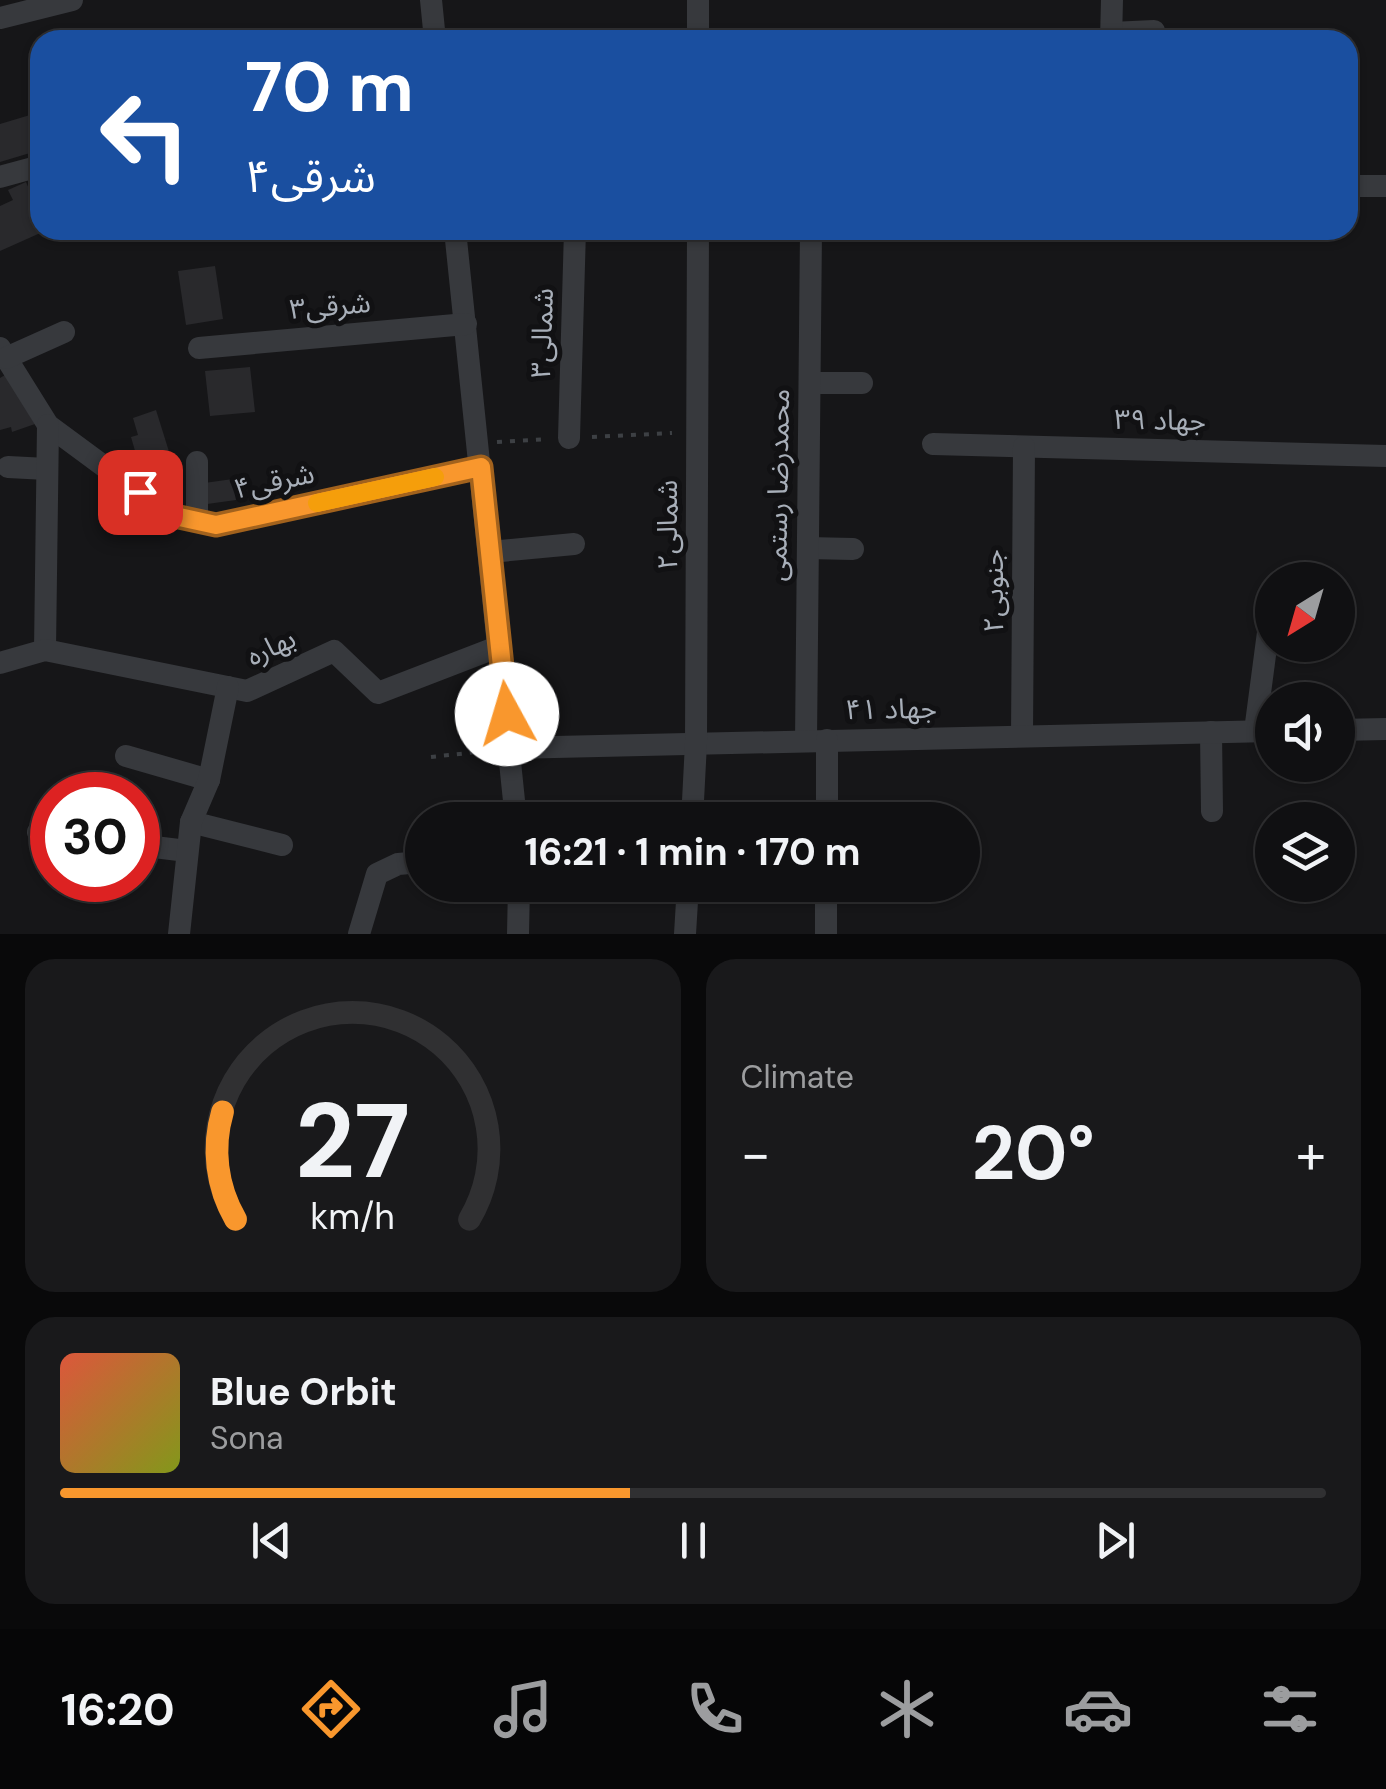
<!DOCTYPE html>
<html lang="en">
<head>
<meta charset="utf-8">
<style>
	body { margin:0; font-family:"DM Sans","Noto Sans Arabic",sans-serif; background:#19191b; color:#f1f3f6; height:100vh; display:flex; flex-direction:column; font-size:38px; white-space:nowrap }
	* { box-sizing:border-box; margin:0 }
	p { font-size:32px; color:#9c9d9f }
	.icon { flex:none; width:55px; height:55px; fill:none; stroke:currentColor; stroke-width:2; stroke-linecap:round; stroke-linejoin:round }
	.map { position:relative; height:934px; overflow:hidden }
	.details { display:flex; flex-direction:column; gap:25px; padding:25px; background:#09090a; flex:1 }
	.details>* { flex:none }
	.top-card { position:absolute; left:30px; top:30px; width:1328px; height:210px; border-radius:30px; box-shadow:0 2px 8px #0004,0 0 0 2px #303032; background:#1a4fa0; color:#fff; overflow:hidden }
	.needle { width:65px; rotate:217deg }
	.buttons { position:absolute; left:1255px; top:562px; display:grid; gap:20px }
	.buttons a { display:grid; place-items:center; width:100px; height:100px; border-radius:50%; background:#101012; box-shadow:0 2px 8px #0004,0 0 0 2px #303032; font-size:50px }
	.speed { position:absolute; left:30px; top:772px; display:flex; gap:20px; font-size:50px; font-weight:700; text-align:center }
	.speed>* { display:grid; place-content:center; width:130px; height:130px; border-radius:50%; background:#101012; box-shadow:0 2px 8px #0004,0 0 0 2px #303032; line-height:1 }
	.speed .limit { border:15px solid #d22; background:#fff; color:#111 }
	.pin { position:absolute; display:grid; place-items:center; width:85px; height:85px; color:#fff; margin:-42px; border-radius:20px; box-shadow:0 5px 15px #0006 }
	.me { position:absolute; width:110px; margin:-55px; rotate:354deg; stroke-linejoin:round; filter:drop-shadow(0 0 8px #0008) }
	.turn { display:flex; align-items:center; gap:35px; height:210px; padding:0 50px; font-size:45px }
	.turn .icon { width:130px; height:130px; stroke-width:2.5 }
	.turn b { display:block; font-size:70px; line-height:85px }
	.big { font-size:75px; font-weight:700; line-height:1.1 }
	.details .card { flex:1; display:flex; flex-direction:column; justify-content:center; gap:15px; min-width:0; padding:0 35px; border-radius:30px; background:#19191b }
	.details .dial { align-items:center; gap:0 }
	.dial svg { height:260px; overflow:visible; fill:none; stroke:#303032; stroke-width:7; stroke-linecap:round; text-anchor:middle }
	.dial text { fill:#f1f3f6; stroke:none }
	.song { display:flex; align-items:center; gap:30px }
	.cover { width:120px; height:120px; border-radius:15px; background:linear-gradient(135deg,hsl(10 70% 55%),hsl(70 70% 35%)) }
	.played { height:10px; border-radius:5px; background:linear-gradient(90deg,#f9972d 45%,#303032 45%) }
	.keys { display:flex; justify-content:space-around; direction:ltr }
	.heat { display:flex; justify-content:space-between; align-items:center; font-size:55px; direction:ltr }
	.details .tiles { flex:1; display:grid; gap:25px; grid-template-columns:1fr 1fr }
	.card:last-child { grid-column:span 2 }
	.trip { position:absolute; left:405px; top:802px; width:575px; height:100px; border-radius:50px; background:#101012; box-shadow:0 2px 8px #0004,0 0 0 2px #303032; font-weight:700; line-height:100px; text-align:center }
	.tab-bar { display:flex; height:160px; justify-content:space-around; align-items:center; background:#060607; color:#9c9d9f }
	.tab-bar .icon { width:70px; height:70px }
	.tab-bar .active { color:#f9972d }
	.tab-bar b { font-size:45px; color:#f1f3f6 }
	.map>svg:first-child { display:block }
</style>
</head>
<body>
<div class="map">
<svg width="1386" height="934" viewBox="0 0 1386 934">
	<rect width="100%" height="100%" fill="#161618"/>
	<!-- building -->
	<g fill="#29292c">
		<path d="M40,112V150L0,162V124Z"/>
		<path d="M26,182L40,214V230H47L0,251V206L13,200L8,190Z"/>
		<path d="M215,266L223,319L186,325L178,271Z"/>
		<path d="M250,367L255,412L210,416L205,371Z"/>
		<path d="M5,375L35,424L12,432L11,427L0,430V378Z"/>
		<path d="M156,410L171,458L140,468L131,437L138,435L133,418Z"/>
		<path d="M233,479L236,500L200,505L197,484Z"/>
	</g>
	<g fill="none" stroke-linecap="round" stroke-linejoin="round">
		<!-- path -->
		<g stroke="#3d4044" stroke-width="4" stroke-dasharray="5 8" stroke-linecap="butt">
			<path d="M592,437L672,433"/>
			<path d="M497,442L548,439"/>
			<path d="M431,757L486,751"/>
		</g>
		<!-- minor -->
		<g stroke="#37393d" stroke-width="22">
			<path d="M431,0L435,40"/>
			<path d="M0,18L72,0"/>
			<path d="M1111,33L1154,31"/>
			<path d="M698,40V0"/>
			<path d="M1111,40L1112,0"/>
			<path d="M0,177L40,166"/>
			<path d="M1348,186H1386"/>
			<path d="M455,230L516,820"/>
			<path d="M0,348L48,425L170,515L216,525L481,467"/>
			<path d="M199,348L466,324"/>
			<path d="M6,358L64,332"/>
			<path d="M810,383H862"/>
			<path d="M569,438L575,230"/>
			<path d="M933,444L1386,456"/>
			<path d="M8,467L47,469"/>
			<path d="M197,521V462"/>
			<path d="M808,548L853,549"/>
			<path d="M490,552L574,544"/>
			<path d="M45,650L48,425"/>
			<path d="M0,663L45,650L247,691L334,651L378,693L500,646"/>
			<path d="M1338,730L1386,729"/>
			<path d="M1255,731L1272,602"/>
			<path d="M1211,732L1212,811"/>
			<path d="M1022,736L1024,447"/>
			<path d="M806,741L811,230"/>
			<path d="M511,748L1272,731"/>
			<path d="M126,756L209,780"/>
			<path d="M692,820L696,743L698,230"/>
			<path d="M827,820V740"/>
			<path d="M191,822L282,845"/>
			<path d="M38,832L52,834"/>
			<path d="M138,845L187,851"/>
			<path d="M179,934L191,822L209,780L228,687"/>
			<path d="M359,934L377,874L398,864L422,862"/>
			<path d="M518,934L519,885"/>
			<path d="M685,934L688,885"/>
			<path d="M826,934V885"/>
		</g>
	</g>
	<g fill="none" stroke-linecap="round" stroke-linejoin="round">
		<defs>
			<path id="route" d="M140,492L170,515L216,525L481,467L507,714"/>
		</defs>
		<!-- route casing -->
		<use href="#route" stroke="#a2621d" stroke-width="25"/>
		<!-- route -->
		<use href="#route" stroke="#f9972d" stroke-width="18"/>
		<!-- slow -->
		<path stroke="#f59e0b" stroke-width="18" d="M317,503L435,477"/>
	</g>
	<g text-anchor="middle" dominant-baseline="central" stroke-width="10" stroke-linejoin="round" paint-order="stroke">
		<!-- street labels -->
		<g font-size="28" fill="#a8afb9" stroke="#111113">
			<text transform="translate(330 306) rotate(-5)">شرقی۳</text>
			<text transform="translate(542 333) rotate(-88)">شمالی۳</text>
			<text transform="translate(1160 420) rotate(1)">جهاد ۳۹</text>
			<text transform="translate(274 481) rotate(-12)">شرقی۴</text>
			<text transform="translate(778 485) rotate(-89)">محمدرضا رستمی</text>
			<text transform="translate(667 525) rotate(-90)">شمالی۲</text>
			<text transform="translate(993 591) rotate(-90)">جنوبی۲</text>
			<text transform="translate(271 647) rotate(-25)">بهاره</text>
			<text transform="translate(891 709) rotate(-1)">جهاد ۴۱</text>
		</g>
	</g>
</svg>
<div class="buttons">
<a><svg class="needle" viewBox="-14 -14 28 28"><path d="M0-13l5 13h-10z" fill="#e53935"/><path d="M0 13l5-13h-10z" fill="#9c9d9f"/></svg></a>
<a><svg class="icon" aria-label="sound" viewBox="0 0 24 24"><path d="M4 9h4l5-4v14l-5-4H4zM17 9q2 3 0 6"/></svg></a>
<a><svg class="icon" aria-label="layers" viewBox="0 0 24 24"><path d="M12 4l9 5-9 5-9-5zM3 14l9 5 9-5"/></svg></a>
</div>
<div class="speed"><div class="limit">30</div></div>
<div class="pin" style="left:140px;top:492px;background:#d93025"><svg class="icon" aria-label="arrive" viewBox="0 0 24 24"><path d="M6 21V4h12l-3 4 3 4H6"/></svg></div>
<svg class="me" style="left:507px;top:714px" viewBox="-20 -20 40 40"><circle r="19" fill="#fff"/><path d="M0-13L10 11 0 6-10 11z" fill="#f9972d"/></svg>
<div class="trip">16:21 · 1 min · 170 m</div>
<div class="top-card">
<div class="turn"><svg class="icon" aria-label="left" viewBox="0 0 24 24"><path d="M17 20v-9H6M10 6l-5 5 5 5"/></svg><div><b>70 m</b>شرقی۴</div></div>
</div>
</div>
<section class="details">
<div class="tiles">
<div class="card dial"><svg viewBox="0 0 100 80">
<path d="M14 69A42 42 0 1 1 86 69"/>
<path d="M14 69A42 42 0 0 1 10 36" stroke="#f9972d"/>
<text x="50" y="56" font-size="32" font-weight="700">27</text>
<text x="50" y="72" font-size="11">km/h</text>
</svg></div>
<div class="card"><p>Climate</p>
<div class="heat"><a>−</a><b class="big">20°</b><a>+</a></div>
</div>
<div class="card">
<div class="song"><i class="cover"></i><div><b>Blue Orbit</b><p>Sona</p></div></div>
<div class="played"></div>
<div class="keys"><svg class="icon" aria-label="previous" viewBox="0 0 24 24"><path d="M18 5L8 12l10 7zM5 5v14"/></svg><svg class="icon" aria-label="pause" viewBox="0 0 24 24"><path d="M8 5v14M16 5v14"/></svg><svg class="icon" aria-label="next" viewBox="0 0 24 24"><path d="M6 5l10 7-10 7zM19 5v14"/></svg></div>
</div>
</div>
</section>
<nav class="tab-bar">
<b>16:20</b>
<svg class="icon active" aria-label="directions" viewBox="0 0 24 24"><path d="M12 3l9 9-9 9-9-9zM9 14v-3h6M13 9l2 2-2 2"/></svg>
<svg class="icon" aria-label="music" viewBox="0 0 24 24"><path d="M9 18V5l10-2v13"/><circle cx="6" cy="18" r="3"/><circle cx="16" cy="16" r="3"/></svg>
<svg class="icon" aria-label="phone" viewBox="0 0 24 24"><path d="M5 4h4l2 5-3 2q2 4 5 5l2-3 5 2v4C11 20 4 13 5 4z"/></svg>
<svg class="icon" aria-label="climate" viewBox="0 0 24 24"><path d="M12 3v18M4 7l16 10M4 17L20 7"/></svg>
<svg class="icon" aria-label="car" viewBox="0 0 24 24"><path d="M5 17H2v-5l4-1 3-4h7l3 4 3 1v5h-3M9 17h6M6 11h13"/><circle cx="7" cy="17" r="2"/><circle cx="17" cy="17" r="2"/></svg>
<svg class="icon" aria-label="filters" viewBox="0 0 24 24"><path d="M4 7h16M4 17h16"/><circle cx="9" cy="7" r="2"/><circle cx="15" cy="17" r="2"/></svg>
</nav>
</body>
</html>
